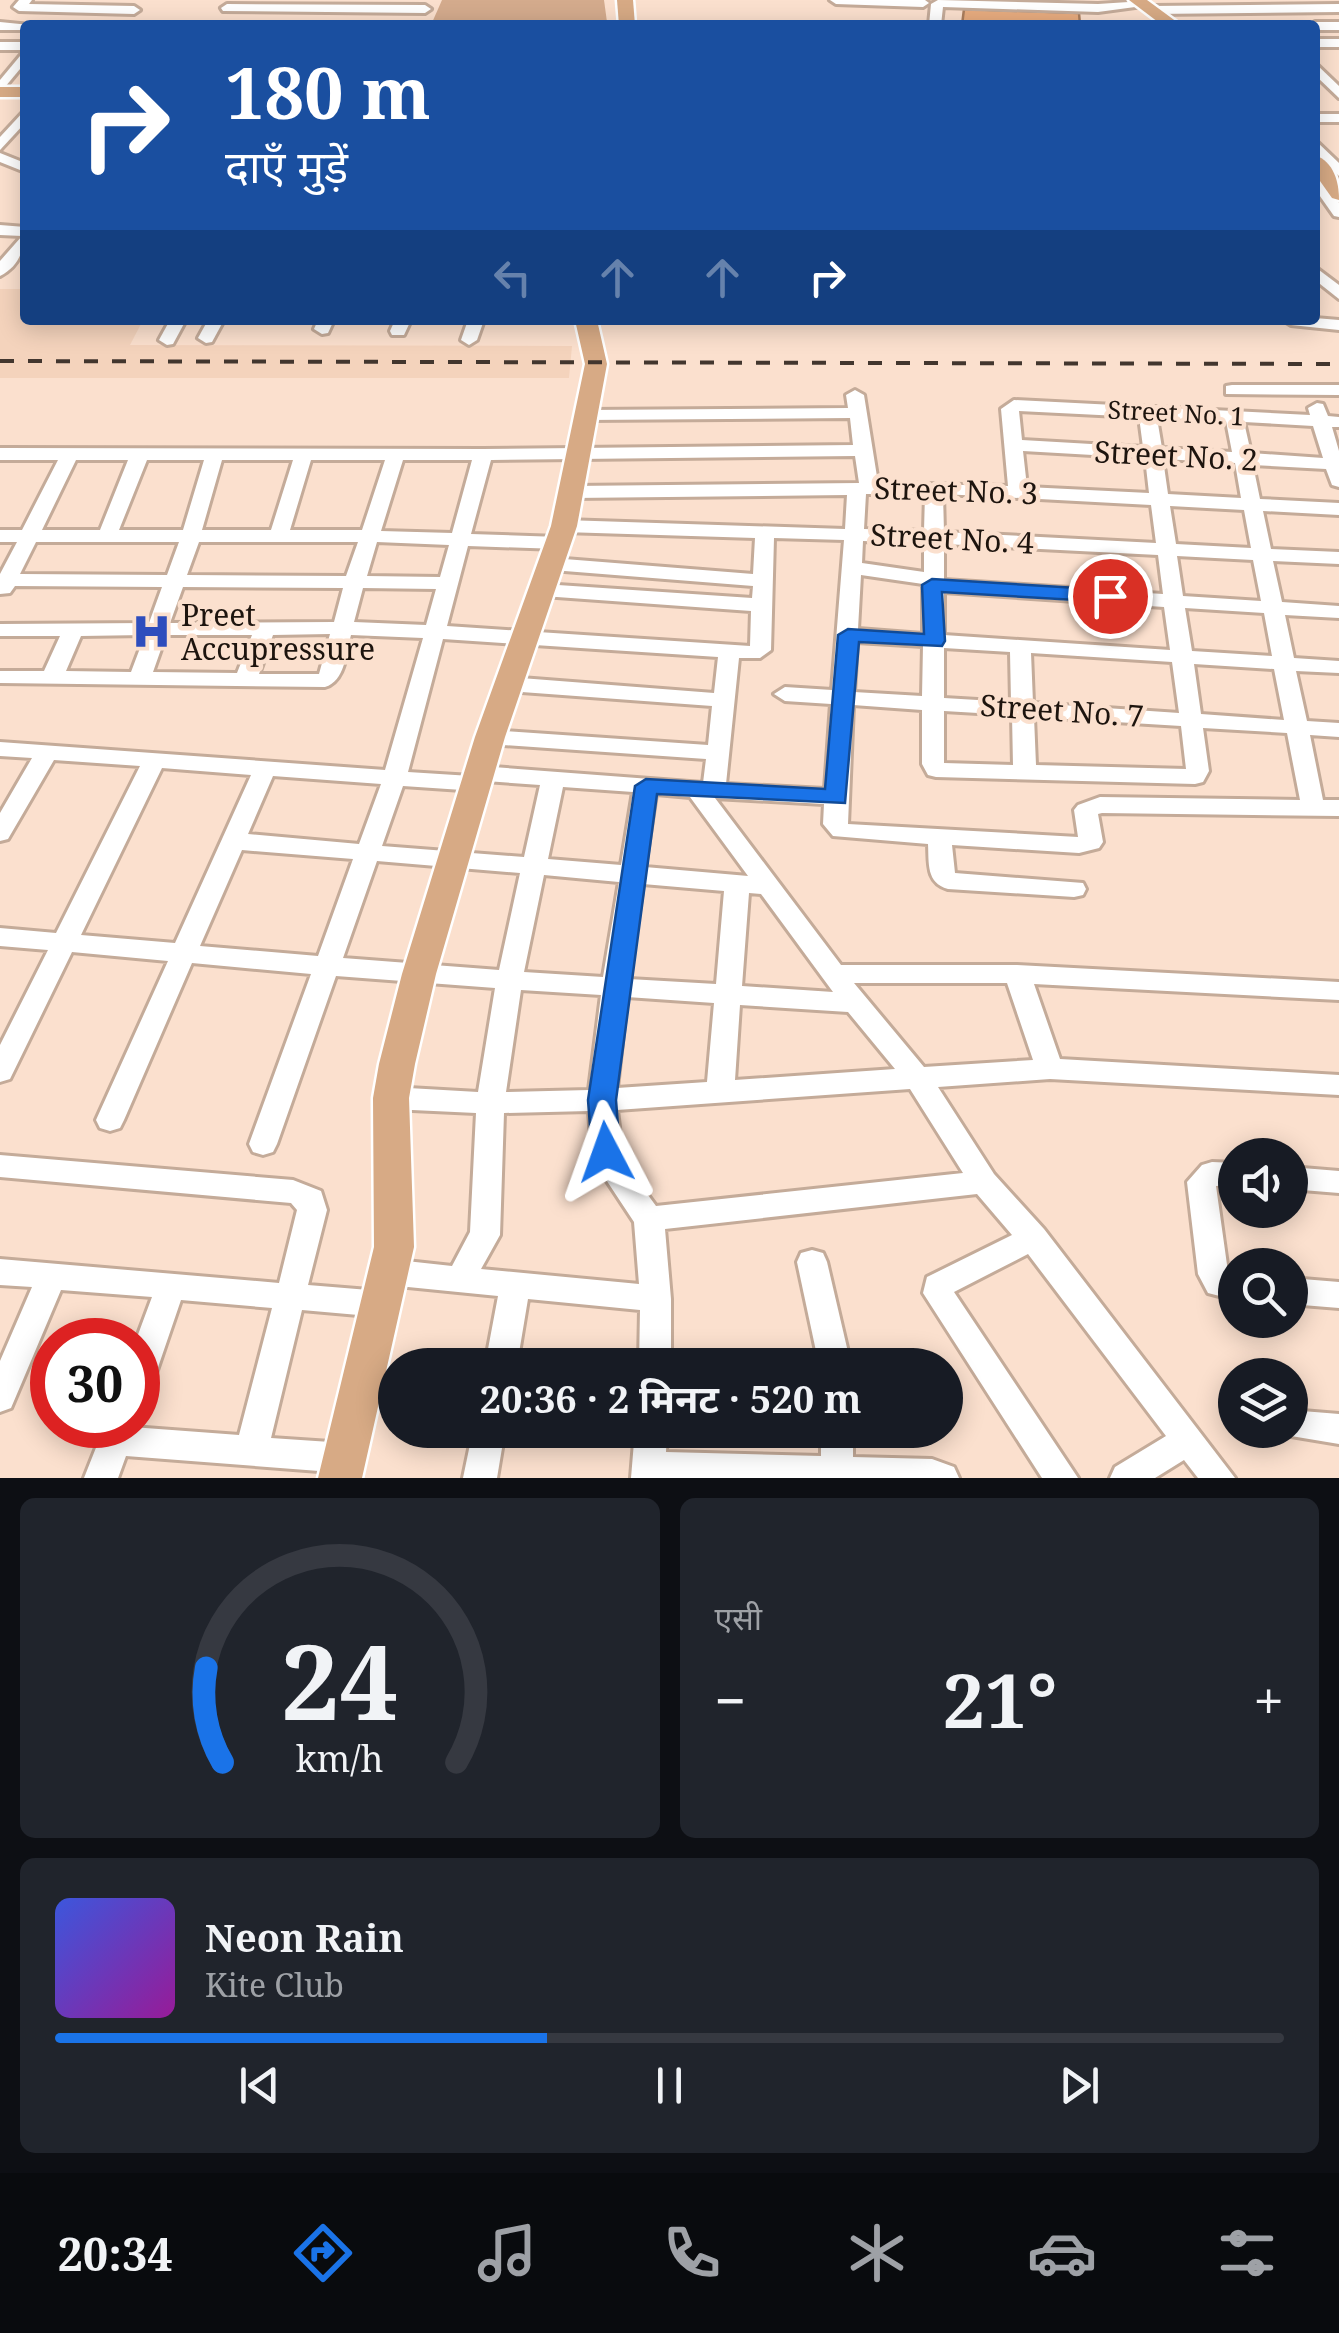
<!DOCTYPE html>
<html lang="hi">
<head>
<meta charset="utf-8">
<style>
	body { margin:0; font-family:"Noto Serif","Noto Sans Devanagari",serif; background:#20242c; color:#f1f3f6; height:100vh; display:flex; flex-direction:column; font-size:38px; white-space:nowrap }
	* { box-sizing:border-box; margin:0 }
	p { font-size:32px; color:#9ea1a6 }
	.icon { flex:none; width:55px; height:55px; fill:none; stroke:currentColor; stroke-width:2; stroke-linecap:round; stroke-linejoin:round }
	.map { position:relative; height:1478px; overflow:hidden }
	.drawer { display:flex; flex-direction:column; gap:20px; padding:20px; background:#0d0f14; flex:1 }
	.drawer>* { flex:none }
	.banner { position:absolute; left:20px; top:20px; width:1300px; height:305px; border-radius:10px; box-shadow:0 5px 25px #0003; background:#1a4fa0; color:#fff; overflow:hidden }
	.fabs { position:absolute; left:1218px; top:1138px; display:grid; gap:20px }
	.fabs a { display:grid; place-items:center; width:90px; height:90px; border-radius:50%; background:#171b24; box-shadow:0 5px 25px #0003; font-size:50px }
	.speed { position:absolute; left:30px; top:1318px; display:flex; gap:20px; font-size:50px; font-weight:700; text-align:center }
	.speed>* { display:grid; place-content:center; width:130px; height:130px; border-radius:50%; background:#171b24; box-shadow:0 5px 25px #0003; line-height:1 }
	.speed .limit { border:15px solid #d22; background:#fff; color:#111 }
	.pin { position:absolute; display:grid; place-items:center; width:85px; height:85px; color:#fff; margin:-42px; border:5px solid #fff; border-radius:50%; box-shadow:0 2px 10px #0007 }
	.me { position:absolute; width:110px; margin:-55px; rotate:356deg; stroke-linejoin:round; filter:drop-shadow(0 0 8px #0008) }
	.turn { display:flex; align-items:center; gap:35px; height:210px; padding:0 40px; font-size:45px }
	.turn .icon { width:130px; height:130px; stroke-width:2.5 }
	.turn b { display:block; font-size:70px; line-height:85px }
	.lanes { display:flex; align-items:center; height:95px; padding:0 40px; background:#0003; justify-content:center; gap:50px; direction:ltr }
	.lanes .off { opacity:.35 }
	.big { font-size:75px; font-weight:700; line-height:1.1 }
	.drawer .tile { flex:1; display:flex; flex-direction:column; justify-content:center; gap:15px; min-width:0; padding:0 35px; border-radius:15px; background:#20242c }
	.drawer .dial { align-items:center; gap:0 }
	.dial svg { height:260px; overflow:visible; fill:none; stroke:#363941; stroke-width:7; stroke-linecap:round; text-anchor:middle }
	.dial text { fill:#f1f3f6; stroke:none }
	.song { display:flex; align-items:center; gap:30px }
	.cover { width:120px; height:120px; border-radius:15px; background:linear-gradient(135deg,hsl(230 70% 55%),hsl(300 70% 35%)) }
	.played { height:10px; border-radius:5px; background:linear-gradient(90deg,#1a73e8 40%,#363941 40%) }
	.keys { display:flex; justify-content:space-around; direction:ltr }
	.heat { display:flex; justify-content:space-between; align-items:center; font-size:55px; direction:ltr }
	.drawer .tiles { flex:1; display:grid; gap:20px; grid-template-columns:1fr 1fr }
	.tile:last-child { grid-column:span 2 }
	.trip { position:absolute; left:378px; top:1348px; width:585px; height:100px; border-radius:50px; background:#171b24; box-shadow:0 5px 25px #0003; font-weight:700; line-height:100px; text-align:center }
	.tabs { display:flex; height:160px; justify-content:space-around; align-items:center; background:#090b0e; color:#9ea1a6 }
	.tabs .icon { width:70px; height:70px }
	.tabs .selected { color:#1a73e8 }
	.tabs b { font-size:45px; color:#f1f3f6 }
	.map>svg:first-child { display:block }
</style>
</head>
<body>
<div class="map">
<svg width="1339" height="1478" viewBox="0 0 1339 1478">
	<rect width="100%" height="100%" fill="#fbe0ce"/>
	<!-- built -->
	<path fill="#f4d3bc" d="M0,289H25V320H143L130,345L572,346L569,378H0Z"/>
	<!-- green -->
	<path fill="#d4ab8d" d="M442,0H604L607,22L597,25H431Z"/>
	<!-- water -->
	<path fill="#e8ac7f" stroke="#ab7e5d" stroke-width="2.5" d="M964,9L1079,13L1080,25H962Z"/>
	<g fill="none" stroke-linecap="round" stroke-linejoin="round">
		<defs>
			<g id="minor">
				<path d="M19,0H32L29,4L134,6L140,10L134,14L19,11L13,7Z"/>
				<path d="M830,0H925L929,3L923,7L836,4Z"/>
				<path d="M938,0L1098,4L1144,1L1150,5L1098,12L943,7L941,25H929L931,4Z"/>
				<path d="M227,4L425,5L431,9L425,13L223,11L221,8Z"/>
				<path d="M1339,4V12L1153,14L1147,10L1153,6Z"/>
				<path d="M0,22L30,25H25V30H0Z"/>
				<path d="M1315,22H1339V30H1315V25H1310Z"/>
				<rect x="1315" y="39" width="24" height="8"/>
				<rect x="0" y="42" width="25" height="8"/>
				<path d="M25,50V63L0,93V80Z"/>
				<path d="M1315,63L1339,86V98L1315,75Z"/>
				<path d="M25,110V123L0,150V137Z"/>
				<rect x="1315" y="114" width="24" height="8"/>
				<path d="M1315,140L1339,163V176L1315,153Z"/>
				<path d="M0,153L25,163V172L0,162Z"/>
				<path d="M1315,175L1320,176L1339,203V217L1334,216L1315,189Z"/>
				<path d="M0,225L25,227C25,248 20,266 0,276V261L22,236L0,235Z"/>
				<path d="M1315,267L1339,285V299L1315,280Z"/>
				<path d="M1315,318L1339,320V330L1291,325L1283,320Z"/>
				<path d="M170,320H186L173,344L167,345L159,340Z"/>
				<path d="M208,320H224L212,342L206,343L198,338Z"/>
				<path d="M318,320H334L328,333L322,334L314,329Z"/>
				<path d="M395,320H411L404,335H392L390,331Z"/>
				<path d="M468,320H484L477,340L469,345L461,340Z"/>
				<path d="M1232,385H1339V395L1226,394V386Z"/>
				<path d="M855,390L864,395L878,483L1008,486L1001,409L1014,400L1310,415L1308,408L1317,403L1323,404L1328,416L1339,417V427H1332L1339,451V487L1332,485L1326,469L1253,465L1260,499L1339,503V515L1263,511L1271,549L1339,552V564L1273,561L1282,602L1339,606V618L1285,615L1294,658L1339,661V673L1296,671L1307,721L1339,723V737L1310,735L1323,800H1339V816L1102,813L1098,814L1103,842L1099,848L1079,853L952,845L955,873L1083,883L1086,889L1083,895L1074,897L948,889C926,883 929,863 928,844L833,836L823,824L824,804L715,798L841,965H1017L1339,982V1000L1034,984L1060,1059L1339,1075V1095L1050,1079L938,1087L994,1174L1044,1229L1235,1478H1198L1184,1460L1155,1478H1110L1115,1467L1166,1436L1028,1254L954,1292L1078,1478H1042L923,1293L927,1277L1012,1235L977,1194L665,1229L671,1299V1365H639L640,1310L528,1299L517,1365H485L498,1296L388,1285L377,1281L373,1272L377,1263L388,1259L452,1266L470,1232L476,1113L391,1109L381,1105L377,1098L381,1091L391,1087L478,1092L495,988L336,976L277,1144L273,1152L263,1155L253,1152L249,1144L311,974L192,963L124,1120L120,1128L110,1131L100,1128L96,1120L168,961L72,952L10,1079L0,1082V1045L48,950L0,946V928L56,933L140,766L54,760L8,839L0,841V813L32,758L0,756V742L385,770L423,638L351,635C346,653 345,681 325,687L0,683V671H44L60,636H0V624L149,623L162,587L15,586L10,593L0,594V574L17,542H0V530H22L58,460H0V448L483,449L853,445L850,418L586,420L577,415L586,410L848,408L846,395ZM1019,411L1139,417L1143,447L1022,440ZM1157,418L1226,421L1232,452L1162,448ZM1244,422L1313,426L1323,458L1251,453ZM1023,451L1145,458L1149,493L1027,487ZM855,456L859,483L572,486L563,492L572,498L847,495L845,529L564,520L554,526L564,532L755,538L753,574L552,558L542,564L552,570L753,586L752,598L543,584L533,590L543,596L751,611L750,646L447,626L468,546L559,549L569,543L559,537L471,534L491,460ZM1163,459L1235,463L1241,498L1168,494ZM76,460H128L100,530H42ZM147,460H204L183,530H119ZM222,460H293L271,530H202ZM311,460H385L362,530H290ZM403,460H472L452,533L381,531ZM866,494H925L924,531L864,529ZM943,494L1151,505L1156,543L944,532ZM1170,506L1244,510L1251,548L1176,544ZM774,538L844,540L832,690L785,687L774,694L785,701L831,704L825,789L726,784L739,658H760L771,650ZM863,541L924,543V572L862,563ZM36,542H179L167,575L20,574ZM199,542H358L346,576L187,575ZM377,542L449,545L440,577L367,576ZM944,544L1158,555L1163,594L944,580ZM1177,556L1253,560L1261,601L1183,596ZM861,575L923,584V634L858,629ZM183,587L343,588L334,622L170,623ZM363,588L436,589L426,625L354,622ZM944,592L1164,607L1170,650L944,635ZM1185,608L1264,613L1272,656L1192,651ZM330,634L319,674H259L273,635ZM145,635L131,672L66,671L81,636ZM166,635H252L237,673L153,672ZM443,639L718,657L714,693L508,677L497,684L508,691L712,706L708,745L490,730L479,737L490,744L706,759L703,783L480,766L472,768L471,776L408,772ZM857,642L923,646L922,696L854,692ZM944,648L1010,652L1011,702L944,698ZM1031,653L1172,662L1179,713L1033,703ZM1194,664L1274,669L1284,720L1201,714ZM853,705L922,710V764L928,775L936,777L1195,784L1203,782L1209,771L1203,728L1287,733L1300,800L1100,797L1078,805L1074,810L1078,837L848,824ZM944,711L1012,715L1013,765L944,763ZM1034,717L1181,726L1186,769L1036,765ZM162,768L251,775L175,943L81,935ZM273,776L381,784L359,844L248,834ZM486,781L540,785L524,857L382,846L403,786L477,791L485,789ZM563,787L633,792L621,865L548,859ZM656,794L690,797L748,876L645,867ZM242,850L353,859L318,956L200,946ZM377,861L520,873L499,970L343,958ZM544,875L619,882L603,977L524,972ZM643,884L724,891L716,984L629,979ZM749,893L761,894L833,992L742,986ZM854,983H1007L1033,1060L924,1067ZM521,990L601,995L589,1090L506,1092ZM627,997L714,1003L707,1082L617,1088ZM740,1005L848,1012L895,1069L735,1080ZM910,1089L963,1173L656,1206L623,1161L617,1110ZM589,1111L592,1153L597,1166L634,1222L639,1284L481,1269L500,1235L504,1113Z"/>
				<path d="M0,1155L293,1180L321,1191L327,1210L308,1285L381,1291L392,1295L396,1304L392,1313L381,1317L302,1310L271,1438L345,1443L357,1447L361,1458L357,1469L345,1473L126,1456L118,1478H84L105,1425L239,1435L272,1308L181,1300L154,1379L149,1389L138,1393L136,1340L152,1297L61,1290L11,1408L0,1412V1361L32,1287L0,1285V1259L279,1283L297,1210L291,1203L0,1177Z"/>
				<path d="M1212,1162L1235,1163V1185L1216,1186L1228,1272L1235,1274V1300L1208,1293L1198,1274L1187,1182L1202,1165Z"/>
				<path d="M1290,1167L1339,1171V1193L1290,1189Z"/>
				<path d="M812,1250L823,1253L827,1262L851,1365H819L797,1262L801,1253Z"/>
				<path d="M1290,1278L1339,1282V1308L1290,1304Z"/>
				<path d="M1290,1410L1339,1414V1444L1279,1434L1277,1430H1290Z"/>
				<path d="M473,1430H505L497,1478H463Z"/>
				<path d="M635,1430H667L666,1452L821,1456V1430H853V1457L932,1459L954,1467L959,1478H631Z"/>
			</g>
			<g id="major">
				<path d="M617,0H633L635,25H619Z"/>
				<path d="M1129,0H1147L1181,25H1162Z"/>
				<rect x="0" y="87" width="25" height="10"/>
				<path d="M1315,155C1334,162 1339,182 1339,200L1332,198L1315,174Z"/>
				<path d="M575,320H597L607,364L577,526L505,737L436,974L415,1064L409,1098L414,1247L362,1478H318L374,1247L373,1098L379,1064L402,974L475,737L551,526L585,364Z"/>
			</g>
		</defs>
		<!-- minor casing -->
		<use href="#minor" stroke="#c4ab99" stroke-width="6"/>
		<!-- major casing -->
		<use href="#major" stroke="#fff" stroke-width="5"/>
		<!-- minor -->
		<use href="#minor" fill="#fff" fill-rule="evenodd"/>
		<!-- major -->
		<use href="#major" fill="#d7aa85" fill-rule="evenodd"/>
		<!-- rail -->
		<path stroke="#42362e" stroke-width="4" stroke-dasharray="14 14" stroke-linecap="butt" d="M0,361L1339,364"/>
	</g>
	<!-- route -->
	<path fill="#1a73e8" stroke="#114b97" stroke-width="2.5" d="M932,579L1110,590L1120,596L1110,602L942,592L945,641L942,646L859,642L845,803L657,794L616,1100L620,1152L616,1160L606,1164L596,1160L592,1152L588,1100L635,786L646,779L825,789L838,635L848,629L924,634L922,585Z"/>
	<!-- icons -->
	<defs>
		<symbol id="hospital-bare" viewBox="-9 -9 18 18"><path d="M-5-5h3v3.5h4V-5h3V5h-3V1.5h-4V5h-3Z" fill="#2e4dbd" stroke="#fbe0ce" stroke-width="2.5" paint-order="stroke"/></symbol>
	</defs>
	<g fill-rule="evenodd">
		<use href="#hospital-bare" x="124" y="604" width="55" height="55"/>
	</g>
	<g text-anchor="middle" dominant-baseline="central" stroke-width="9" stroke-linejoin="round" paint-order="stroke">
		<!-- far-street labels -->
		<g font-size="25" fill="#1d140e" stroke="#fbe0ce">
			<text transform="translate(1176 412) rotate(3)">Street No. 1</text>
		</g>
		<!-- street labels -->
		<g font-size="30" fill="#1d140e" stroke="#fbe0ce">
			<text transform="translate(1176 455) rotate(3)">Street No. 2</text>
			<text transform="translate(956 490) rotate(2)">Street No. 3</text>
			<text transform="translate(952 538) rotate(3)">Street No. 4</text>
			<text transform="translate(1062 710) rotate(4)">Street No. 7</text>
		</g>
		<!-- poi labels -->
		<g font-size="30" fill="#1d140e" stroke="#fbe0ce" text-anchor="start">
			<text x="181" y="614">Preet<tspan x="181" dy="34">Accupressure</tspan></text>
		</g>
	</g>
</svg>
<div class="fabs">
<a><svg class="icon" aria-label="sound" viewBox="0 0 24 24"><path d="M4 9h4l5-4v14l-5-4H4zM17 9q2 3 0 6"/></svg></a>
<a><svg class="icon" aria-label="search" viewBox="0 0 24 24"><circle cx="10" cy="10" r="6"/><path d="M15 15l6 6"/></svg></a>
<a><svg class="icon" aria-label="layers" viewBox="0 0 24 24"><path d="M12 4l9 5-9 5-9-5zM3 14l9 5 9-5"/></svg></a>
</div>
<div class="speed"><div class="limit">30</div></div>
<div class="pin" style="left:1110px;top:596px;background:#d93025"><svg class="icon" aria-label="arrive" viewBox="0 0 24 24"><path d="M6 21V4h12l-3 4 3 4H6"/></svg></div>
<svg class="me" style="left:606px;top:1152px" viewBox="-20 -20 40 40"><path d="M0-17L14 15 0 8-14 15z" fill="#1a73e8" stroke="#fff" stroke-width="4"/></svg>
<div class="trip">20:36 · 2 मिनट · 520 m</div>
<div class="banner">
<div class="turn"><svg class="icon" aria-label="right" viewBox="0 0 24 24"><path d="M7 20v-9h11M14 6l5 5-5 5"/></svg><div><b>180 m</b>दाएँ मुड़ें</div></div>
<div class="lanes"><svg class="icon off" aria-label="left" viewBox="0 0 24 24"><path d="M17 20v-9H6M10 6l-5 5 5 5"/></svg><svg class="icon off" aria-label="ahead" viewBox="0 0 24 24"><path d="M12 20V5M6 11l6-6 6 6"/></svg><svg class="icon off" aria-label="ahead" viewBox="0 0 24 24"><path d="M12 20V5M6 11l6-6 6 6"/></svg><svg class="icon" aria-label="right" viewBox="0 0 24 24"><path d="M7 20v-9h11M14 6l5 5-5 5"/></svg></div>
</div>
</div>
<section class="drawer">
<div class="tiles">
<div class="tile dial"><svg viewBox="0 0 100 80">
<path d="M14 69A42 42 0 1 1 86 69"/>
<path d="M14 69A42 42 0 0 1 9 40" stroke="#1a73e8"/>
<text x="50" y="56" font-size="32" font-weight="700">24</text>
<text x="50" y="72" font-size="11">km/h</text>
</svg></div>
<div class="tile"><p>एसी</p>
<div class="heat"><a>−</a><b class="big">21°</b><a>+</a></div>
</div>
<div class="tile">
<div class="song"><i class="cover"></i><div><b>Neon Rain</b><p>Kite Club</p></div></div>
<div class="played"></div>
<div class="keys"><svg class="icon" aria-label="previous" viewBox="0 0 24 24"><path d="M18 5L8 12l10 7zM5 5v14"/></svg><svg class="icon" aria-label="pause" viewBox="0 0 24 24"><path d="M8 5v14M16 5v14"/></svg><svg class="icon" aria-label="next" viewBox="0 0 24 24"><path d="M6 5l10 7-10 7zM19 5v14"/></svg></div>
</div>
</div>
</section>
<nav class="tabs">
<b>20:34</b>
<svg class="icon selected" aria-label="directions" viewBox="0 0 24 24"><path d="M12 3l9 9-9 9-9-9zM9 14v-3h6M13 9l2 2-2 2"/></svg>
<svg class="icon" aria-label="music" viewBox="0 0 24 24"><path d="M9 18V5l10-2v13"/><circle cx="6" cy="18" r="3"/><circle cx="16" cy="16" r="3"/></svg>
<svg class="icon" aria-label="phone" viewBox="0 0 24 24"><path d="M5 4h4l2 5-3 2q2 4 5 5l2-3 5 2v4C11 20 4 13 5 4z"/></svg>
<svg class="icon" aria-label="climate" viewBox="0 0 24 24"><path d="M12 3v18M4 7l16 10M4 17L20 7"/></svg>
<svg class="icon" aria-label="car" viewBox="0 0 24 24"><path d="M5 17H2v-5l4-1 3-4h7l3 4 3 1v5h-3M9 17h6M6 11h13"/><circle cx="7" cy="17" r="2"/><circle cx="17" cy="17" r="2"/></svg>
<svg class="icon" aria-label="filters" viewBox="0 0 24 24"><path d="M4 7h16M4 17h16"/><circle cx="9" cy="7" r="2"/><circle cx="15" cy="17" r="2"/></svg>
</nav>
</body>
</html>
